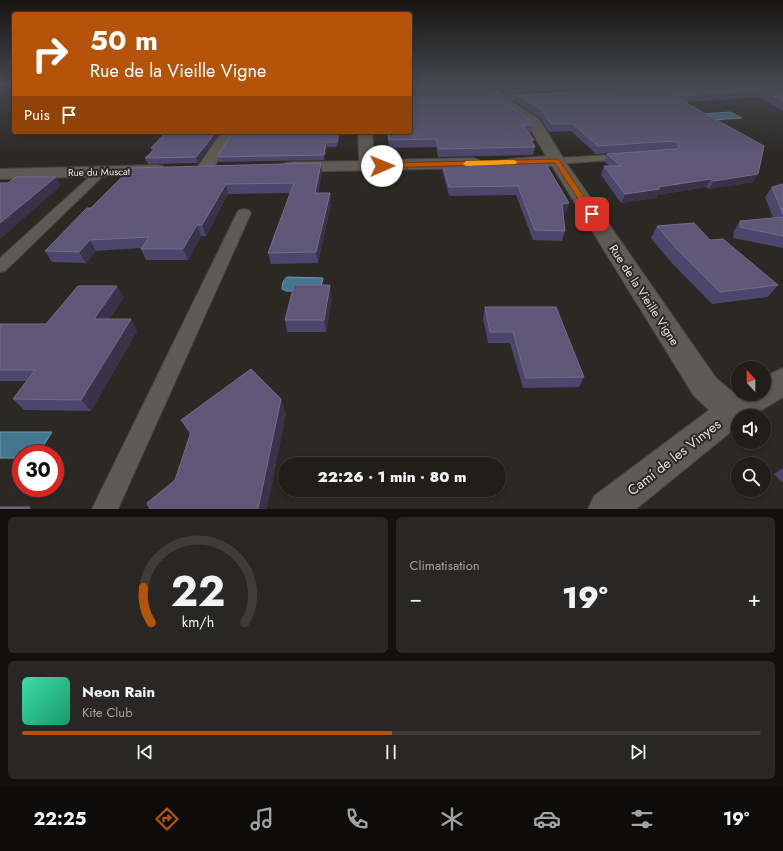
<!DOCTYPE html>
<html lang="fr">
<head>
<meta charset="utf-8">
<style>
	body { margin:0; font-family:Jost,sans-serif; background:#292723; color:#f1f3f6; height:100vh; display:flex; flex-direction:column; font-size:15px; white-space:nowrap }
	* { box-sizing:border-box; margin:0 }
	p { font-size:13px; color:#a2a2a2 }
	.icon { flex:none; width:22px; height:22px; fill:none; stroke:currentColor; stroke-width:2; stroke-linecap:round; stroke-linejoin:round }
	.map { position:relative; height:509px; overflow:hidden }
	.side { display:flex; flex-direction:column; gap:8px; padding:8px; background:#12100e; flex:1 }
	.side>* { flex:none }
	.hud { position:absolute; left:12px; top:12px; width:400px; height:122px; border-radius:4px; box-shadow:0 2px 6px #0003,0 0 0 1px #3e3c39; background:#b45309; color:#fff; overflow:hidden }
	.needle { width:26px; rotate:339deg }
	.controls { position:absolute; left:731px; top:361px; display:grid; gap:8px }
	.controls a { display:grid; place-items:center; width:40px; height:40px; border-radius:50%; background:#211e1a; box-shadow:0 2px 6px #0003,0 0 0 1px #3e3c39; font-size:20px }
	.speed { position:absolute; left:12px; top:445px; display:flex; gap:8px; font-size:20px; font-weight:700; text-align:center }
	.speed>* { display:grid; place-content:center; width:52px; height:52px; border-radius:50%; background:#211e1a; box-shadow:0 2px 6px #0003,0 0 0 1px #3e3c39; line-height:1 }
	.speed .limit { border:6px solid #d22; background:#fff; color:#111 }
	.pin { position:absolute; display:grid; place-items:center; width:34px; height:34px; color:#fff; margin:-17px; border-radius:8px; box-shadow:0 2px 6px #0006 }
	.me { position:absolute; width:44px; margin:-22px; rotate:89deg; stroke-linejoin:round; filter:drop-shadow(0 0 3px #0008) }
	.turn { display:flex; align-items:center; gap:14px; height:84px; padding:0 12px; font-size:18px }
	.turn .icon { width:52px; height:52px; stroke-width:2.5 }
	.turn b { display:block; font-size:28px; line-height:34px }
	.then { display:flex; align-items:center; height:38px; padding:0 12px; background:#0003; gap:8px; font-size:15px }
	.big { font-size:30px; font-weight:800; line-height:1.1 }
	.side .widget { flex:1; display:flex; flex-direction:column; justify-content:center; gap:6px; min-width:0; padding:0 14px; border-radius:6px; background:#292723 }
	.side .dial { align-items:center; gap:0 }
	.dial svg { height:104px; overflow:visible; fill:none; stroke:#3e3c39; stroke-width:7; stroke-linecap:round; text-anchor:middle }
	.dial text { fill:#f1f3f6; stroke:none }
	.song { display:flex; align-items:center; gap:12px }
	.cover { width:48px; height:48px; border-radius:6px; background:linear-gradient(135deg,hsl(160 70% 55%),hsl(160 70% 35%)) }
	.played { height:4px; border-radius:2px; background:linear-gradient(90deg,#b45309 50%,#3e3c39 50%) }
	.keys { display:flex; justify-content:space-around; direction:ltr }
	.heat { display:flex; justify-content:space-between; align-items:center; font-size:22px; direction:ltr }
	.side .tiles { flex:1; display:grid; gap:8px; grid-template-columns:1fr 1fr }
	.widget:last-child { grid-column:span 2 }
	.trip { position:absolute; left:278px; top:457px; width:228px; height:40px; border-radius:20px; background:#211e1a; box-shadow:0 2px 6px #0003,0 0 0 1px #3e3c39; font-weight:800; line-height:40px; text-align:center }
	.tab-bar { display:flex; height:64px; justify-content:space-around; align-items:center; background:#0d0c0a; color:#a2a2a2 }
	.tab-bar .icon { width:28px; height:28px }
	.tab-bar .on { color:#b45309 }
	.tab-bar b { font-size:18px; color:#f1f3f6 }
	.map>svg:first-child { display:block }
</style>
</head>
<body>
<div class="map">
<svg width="783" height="509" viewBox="0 0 783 509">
	<rect width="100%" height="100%" fill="#2c2823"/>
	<!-- water -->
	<g fill="#437791" stroke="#7497a9">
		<path d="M730,112L742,118L712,120L701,114Z"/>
		<path d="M287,277L323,278L320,292L286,291L282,289C282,284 283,280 287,277Z"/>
		<path d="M0,432H52L38,454H21V458H0Z"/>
	</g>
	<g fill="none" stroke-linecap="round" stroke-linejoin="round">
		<defs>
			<g id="lane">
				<path d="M536,93L539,94L540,96L539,98L499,101L495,98L499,95Z"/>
				<path d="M626,154L630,155L631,157L630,159L557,164L551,161L557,158Z"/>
				<path d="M101,169L105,170L107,172L105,174L5,271L0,272V258L97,170Z"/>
				<path d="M244,209L249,210L251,213L118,509H92L237,213L239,210Z"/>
			</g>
			<g id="street">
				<path d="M478,85H491L514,103L539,119L565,161L716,378L734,393L738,391V394H764V377L783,368V397L752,416H738V426L636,509H588L594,496L709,410L694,396L552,166L515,167L509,165L507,162L509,159L546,156L528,125L504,109Z"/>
				<path d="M222,132H236L210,173L204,174L198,173L196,169Z"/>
				<path d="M358,132H372L375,160L473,158L479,160L481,163L479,166L473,168L291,172L285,171L283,167L285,163L291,162L359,161Z"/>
				<path d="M157,165L163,166L165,170L163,174L157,175L0,179V169Z"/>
			</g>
		</defs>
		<!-- lane casing -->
		<use href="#lane" stroke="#46433f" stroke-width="2"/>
		<!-- street casing -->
		<use href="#street" stroke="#46433f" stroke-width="2"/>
		<!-- lane -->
		<use href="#lane" fill="#5f5a54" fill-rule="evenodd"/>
		<!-- street -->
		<use href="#street" fill="#5f5a54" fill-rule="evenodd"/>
	</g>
	<!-- wall -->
	<g fill="#4d466c">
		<path d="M493,85H783V111L759,97L686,102L688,103L687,104L753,182L709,189L706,187L657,195L656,198L621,203L601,175L604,166H609L605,162L607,154L670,150L596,154L571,131L549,132L540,118L515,102L516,95L617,89L504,93Z"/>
		<path d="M504,103L532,125L531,133H528L534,140L533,143L535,147L533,155L438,157L436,147L389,148L387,132H410Z"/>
		<path d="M166,132H221L198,163L148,164L145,158L152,151L151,148Z"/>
		<path d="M340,132L337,147H327L324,160L219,162L217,157Z"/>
		<path d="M543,159L569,203L566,212L563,213L565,231L562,241L533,240L516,195L449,196L442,170V162Z"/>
		<path d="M321,163L322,173L318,193H330L331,203L318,263L271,264L268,253L290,193L228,194L206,236H201L188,260H146L141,249V248L96,251L86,263L52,262L45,251L91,208Z"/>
		<path d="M783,184V248L733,238L734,231L740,221L773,218L765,197L772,187Z"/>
		<path d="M657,226L710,240L778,285L768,297L712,304L669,260L651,238Z"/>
		<path d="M124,297L109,319L137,331L91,411L24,410L13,399L26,381H0V324H46Z"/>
		<path d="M332,297L326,332H287L285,320Z"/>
		<path d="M485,307L584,377L579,387L523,388L510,343H488L483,318Z"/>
		<path d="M281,399L286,415L190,435L181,420Z"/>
		<path d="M783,468V483L774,474Z"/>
	</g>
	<!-- shaded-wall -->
	<g fill="#393349">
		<path d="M216,132H221L198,163L196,157Z"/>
		<path d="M339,132H340L337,147V142Z"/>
		<path d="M326,142L327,147L324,160V155Z"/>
		<path d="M321,163L322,173L316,203L315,193Z"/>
		<path d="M758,174L753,182L709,189L714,181Z"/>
		<path d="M56,177L61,186L0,239V223Z"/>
		<path d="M711,179L706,187L657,195L656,198L621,203L625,194L658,187Z"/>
		<path d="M226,184L228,194L206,236L202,225Z"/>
		<path d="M330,193L331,203L318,263L316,252Z"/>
		<path d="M569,203L566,212L559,213L562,204Z"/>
		<path d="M197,225L201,236L188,260L183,249Z"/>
		<path d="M90,240L96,251L86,263L79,252Z"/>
		<path d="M330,285L332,297L326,332L324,320Z"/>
		<path d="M117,286L124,297L101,330L94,319Z"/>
		<path d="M131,319L137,331L91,411L81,400Z"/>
		<path d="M281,399L286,415L267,509H258Z"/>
	</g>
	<!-- building -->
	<g fill="#5e5778" stroke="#736d88">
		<path d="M410,85H484L504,103L528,118L532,125H523L534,140H531L535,147L439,149L436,139L389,140L388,132H410Z"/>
		<path d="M503,85H541L505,86Z"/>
		<path d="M624,85H783V101L763,90L675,96L688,103H686L764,146L758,174L714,181L711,179L658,187L660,189L625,194L604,166H621L607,154L677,149L679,147L678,143L673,141L598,146L573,124H551L542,110L516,95L621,89Z"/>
		<path d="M166,132H216L196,157L145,158L156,148H151Z"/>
		<path d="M233,132H339L337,142H326L324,155L217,157Z"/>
		<path d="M543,159L569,203L562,204L565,231L535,230L518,186L449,187L442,162Z"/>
		<path d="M321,163L315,193H330L316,252L268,253L294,183L226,184L202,225H197L183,249H141L149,237L90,240L79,252L45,251L87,208H91L131,168Z"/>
		<path d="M16,177H56L0,223V183H8Z"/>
		<path d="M783,184V214L772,187Z"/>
		<path d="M783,217V236L740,227V221Z"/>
		<path d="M694,223L710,240L723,239L778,285L720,292L676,248L657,226Z"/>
		<path d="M294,285H330L324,320H285Z"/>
		<path d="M78,286H117L94,319H131L81,400L13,399L35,370H0V324H46Z"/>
		<path d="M485,307H556L584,377L526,378L513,332H490Z"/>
		<path d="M251,369L281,399L258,509H150L147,503L175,480L191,432L181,420Z"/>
		<path d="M0,507H30L29,509H0Z"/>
	</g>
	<!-- sky -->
	<linearGradient id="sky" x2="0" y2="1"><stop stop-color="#181613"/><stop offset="0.54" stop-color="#454850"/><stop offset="1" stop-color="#454850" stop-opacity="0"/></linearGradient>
	<rect width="783" height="156" fill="url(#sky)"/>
	<!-- route -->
	<path fill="#b45309" stroke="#753606" d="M557,159L559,160L596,214L595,216H589L555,163L382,168L379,166L382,163Z"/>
	<!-- slow -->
	<path fill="#f59e0b" d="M514,160L517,162L516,164L466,166L463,164L466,161Z"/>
	<g text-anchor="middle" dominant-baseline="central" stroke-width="4" stroke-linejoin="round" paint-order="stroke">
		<!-- far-street labels -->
		<g font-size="10" fill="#e6e3e0" stroke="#2c2823">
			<text transform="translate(99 172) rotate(-1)">Rue du Muscat</text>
		</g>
		<!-- street labels -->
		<g font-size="12" fill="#e6e3e0" stroke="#2c2823">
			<text transform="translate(644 295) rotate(57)">Rue de la Vieille Vigne</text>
		</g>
		<!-- near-street labels -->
		<g font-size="14" fill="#e6e3e0" stroke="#2c2823">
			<text transform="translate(674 457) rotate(-38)">Camí de les Vinyes</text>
		</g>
	</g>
</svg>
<div class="controls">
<a><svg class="needle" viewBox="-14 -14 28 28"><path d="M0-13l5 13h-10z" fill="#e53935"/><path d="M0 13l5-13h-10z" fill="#a2a2a2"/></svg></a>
<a><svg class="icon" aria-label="sound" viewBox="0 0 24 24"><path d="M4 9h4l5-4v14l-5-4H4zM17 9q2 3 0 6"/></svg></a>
<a><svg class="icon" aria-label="search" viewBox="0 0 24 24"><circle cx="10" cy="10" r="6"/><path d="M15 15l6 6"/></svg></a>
</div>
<div class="speed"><div class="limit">30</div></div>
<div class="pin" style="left:592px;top:214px;background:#d93025"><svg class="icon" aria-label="arrive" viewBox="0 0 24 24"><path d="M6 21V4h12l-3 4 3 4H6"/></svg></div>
<svg class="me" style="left:382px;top:166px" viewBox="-20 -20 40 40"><circle r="19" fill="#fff"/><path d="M0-13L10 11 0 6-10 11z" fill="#b45309"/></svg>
<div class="trip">22:26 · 1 min · 80 m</div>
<div class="hud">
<div class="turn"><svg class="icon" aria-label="right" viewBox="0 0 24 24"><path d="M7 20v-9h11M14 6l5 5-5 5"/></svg><div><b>50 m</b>Rue de la Vieille Vigne</div></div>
<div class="then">Puis<svg class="icon" aria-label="arrive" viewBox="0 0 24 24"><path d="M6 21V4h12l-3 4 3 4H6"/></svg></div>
</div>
</div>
<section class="side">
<div class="tiles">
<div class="widget dial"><svg viewBox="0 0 100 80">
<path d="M14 69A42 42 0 1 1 86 69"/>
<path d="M14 69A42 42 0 0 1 8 42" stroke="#b45309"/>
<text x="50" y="56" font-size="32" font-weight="700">22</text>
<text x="50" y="72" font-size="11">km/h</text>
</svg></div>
<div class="widget"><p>Climatisation</p>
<div class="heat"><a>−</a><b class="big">19°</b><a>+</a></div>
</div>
<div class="widget">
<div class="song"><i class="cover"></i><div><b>Neon Rain</b><p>Kite Club</p></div></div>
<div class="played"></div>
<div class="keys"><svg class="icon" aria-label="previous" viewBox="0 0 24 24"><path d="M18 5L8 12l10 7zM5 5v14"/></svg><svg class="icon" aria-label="pause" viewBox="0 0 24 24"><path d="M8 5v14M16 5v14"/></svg><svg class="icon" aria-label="next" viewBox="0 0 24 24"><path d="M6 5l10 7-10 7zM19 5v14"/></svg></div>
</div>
</div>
</section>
<nav class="tab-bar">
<b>22:25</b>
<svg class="icon on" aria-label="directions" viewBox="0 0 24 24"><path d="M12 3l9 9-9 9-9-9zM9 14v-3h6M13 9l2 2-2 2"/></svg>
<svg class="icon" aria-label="music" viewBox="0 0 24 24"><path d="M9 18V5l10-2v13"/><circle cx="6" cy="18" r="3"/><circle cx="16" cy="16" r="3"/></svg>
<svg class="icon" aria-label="phone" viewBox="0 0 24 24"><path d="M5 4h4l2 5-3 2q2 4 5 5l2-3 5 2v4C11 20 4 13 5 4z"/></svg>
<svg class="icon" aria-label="climate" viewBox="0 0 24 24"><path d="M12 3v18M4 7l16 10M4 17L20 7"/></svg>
<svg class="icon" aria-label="car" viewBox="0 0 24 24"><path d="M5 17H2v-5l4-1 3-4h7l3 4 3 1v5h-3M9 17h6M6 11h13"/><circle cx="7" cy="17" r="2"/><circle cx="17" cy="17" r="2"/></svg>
<svg class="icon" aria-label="filters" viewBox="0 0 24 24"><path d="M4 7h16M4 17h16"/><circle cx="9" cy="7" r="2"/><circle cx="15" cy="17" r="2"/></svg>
<b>19°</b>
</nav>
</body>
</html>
